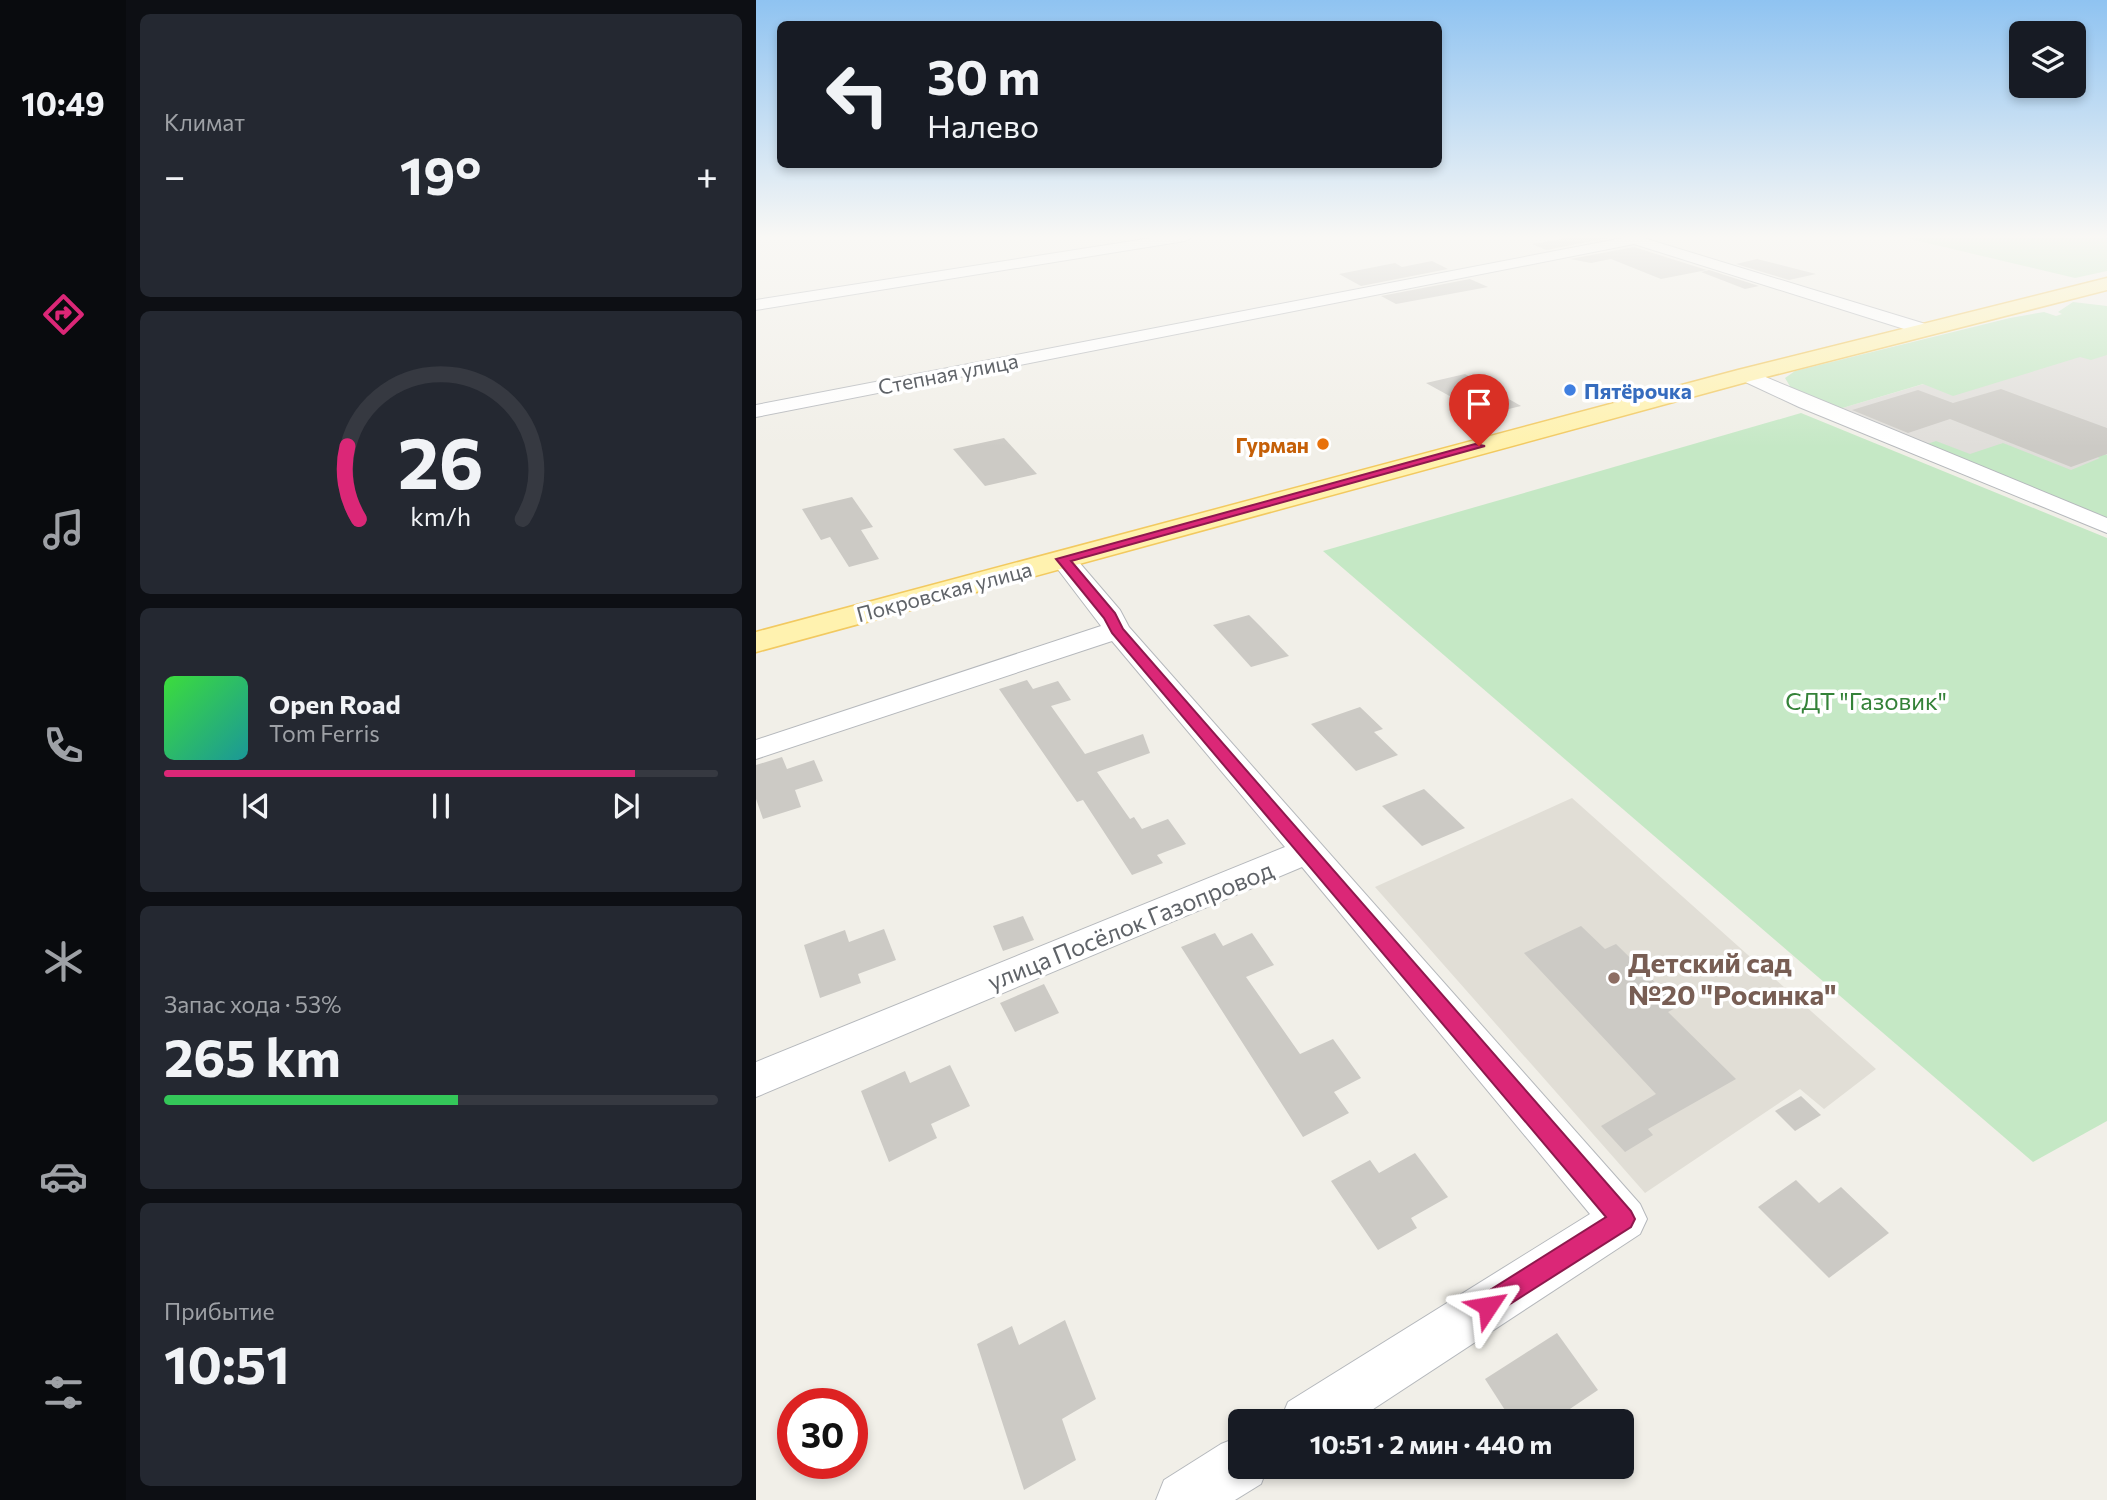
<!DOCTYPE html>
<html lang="ru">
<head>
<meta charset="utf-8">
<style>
	body { margin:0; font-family:Commissioner,sans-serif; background:#242831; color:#f1f3f6; height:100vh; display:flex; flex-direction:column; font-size:26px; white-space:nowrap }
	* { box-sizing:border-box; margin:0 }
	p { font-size:23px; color:#9ea1a6 }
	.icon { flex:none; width:38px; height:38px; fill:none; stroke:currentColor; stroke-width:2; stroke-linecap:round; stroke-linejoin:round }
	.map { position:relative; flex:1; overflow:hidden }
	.panel { display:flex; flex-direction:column; gap:14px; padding:14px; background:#0d0f14; width:630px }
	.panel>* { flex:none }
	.banner { position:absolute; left:21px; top:21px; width:665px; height:147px; border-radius:10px; box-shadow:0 4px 10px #0003; background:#171b24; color:#f1f3f6; overflow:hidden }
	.tools { position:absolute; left:1253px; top:21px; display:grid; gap:14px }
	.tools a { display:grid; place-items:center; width:77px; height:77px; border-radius:10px; background:#171b24; box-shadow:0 4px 10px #0003; font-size:35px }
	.speed { position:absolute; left:21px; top:1388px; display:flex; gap:14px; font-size:35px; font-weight:700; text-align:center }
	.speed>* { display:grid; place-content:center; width:91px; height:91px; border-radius:50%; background:#171b24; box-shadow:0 4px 10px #0003; line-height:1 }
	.speed .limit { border:10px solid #d22; background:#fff; color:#111 }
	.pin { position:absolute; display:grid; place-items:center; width:60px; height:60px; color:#fff; margin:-72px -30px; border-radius:50% 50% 50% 0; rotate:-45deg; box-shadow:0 0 7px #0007 }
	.pin .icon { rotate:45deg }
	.me { position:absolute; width:77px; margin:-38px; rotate:57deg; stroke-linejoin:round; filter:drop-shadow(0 0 5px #0008) }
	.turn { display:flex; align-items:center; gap:24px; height:147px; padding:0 35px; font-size:32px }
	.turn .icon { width:91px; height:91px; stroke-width:2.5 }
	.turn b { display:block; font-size:49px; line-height:60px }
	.big { font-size:52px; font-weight:700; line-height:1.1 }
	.panel .tile { flex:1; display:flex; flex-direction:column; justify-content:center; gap:10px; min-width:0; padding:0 24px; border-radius:10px; background:#242831 }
	.panel .dial { align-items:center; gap:0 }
	.dial svg { height:182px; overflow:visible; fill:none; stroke:#363941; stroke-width:7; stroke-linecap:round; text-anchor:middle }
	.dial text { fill:#f1f3f6; stroke:none }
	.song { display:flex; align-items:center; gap:21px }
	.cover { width:84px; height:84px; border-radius:10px; background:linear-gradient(135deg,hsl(120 70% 55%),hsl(180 70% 35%)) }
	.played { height:7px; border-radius:4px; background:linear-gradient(90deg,#db2777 85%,#363941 85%) }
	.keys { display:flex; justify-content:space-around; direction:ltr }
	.heat { display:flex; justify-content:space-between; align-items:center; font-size:38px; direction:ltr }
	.charge { height:10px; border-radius:5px; background:linear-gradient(90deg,#34c759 53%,#363941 0) }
	.trip { position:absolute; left:472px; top:1409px; width:406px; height:70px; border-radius:10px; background:#171b24; box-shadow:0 4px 10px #0003; font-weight:700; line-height:70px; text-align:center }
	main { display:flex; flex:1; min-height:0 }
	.tabs { display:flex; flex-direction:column; width:126px; justify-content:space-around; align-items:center; background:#090b0e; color:#9ea1a6 }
	.tabs .icon { width:49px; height:49px }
	.tabs .selected { color:#db2777 }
	.tabs b { font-size:32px; color:#f1f3f6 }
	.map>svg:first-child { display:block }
</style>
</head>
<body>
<main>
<nav class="tabs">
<b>10:49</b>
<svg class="icon selected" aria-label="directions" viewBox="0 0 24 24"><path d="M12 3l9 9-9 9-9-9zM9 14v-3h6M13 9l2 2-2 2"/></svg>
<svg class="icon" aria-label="music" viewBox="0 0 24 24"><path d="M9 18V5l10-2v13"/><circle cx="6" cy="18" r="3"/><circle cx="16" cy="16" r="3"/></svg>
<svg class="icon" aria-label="phone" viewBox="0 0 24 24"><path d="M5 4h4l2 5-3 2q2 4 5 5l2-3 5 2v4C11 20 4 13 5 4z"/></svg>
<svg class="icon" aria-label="climate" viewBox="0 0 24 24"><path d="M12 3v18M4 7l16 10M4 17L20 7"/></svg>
<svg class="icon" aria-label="car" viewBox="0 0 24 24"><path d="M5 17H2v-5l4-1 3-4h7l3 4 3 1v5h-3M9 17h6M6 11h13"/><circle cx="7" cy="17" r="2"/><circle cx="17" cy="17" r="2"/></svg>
<svg class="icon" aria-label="filters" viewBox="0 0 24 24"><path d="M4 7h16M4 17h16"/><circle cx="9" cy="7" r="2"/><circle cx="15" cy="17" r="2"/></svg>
</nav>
<section class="panel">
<div class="tile"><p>Климат</p>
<div class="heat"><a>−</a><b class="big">19°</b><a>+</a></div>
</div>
<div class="tile dial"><svg viewBox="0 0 100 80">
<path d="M14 69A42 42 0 1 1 86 69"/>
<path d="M14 69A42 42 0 0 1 9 37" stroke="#db2777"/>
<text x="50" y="56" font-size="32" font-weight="700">26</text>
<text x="50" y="72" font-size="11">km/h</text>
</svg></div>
<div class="tile">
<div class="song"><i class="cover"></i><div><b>Open Road</b><p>Tom Ferris</p></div></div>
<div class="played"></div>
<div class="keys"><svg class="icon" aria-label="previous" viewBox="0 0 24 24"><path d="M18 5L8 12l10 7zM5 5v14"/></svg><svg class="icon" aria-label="pause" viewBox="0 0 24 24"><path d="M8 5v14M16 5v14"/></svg><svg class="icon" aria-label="next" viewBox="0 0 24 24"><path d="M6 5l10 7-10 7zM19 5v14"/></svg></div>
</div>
<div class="tile"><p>Запас хода · 53%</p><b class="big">265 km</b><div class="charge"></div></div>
<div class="tile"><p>Прибытие</p><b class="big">10:51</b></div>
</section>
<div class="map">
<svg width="1351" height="1500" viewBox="0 0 1351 1500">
	<rect width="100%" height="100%" fill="#f1efe8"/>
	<!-- industrial -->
	<path fill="#e0deda" d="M1351,330V519L1083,409Z"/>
	<!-- education -->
	<path fill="#e1ded6" d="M816,798L1120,1069L1068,1109L1044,1089L889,1193L619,887Z"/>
	<!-- green -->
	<g fill="#c5e8c5">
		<path d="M1146,237H1351V271L1319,278Z"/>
		<path d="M1317,302L1351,306V355L1335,360L1324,357L1197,396L1167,384L1083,409L1035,388L1029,378L1039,371L1254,318L1288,312L1300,316L1306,314L1302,312Z"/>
		<path d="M1045,413L1351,538V1121L1277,1162L567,551Z"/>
		<path d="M1245,420L1351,455V519L1171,444L1180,441L1214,454L1247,443L1315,470L1344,458Z"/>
	</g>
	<!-- building -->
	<g fill="#cccac5">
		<path d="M818,237H858L790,250L776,244Z"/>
		<path d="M878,247L938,266L951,270L905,279L855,259L835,263L814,259Z"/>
		<path d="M1001,259L1060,274L1033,280L980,264Z"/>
		<path d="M676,261L692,269L605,286L583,274L639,263L646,267Z"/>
		<path d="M953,270L1003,286L989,289L945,272Z"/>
		<path d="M714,279L732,287L640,304L625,296Z"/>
		<path d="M709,374L765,406L728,415L670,383Z"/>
		<path d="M1245,389L1351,428V454L1315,467L1194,419L1152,433L1096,410L1162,390L1197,403Z"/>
		<path d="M248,438L281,474L229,486L197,449Z"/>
		<path d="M96,497L117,527L105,530L123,559L93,567L74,537L65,540L46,509Z"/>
		<path d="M493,615L504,626L533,656L495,667L457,625Z"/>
		<path d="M271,680L277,689L302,681L315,700L295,706L329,754L387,734L394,753L341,772L374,819L378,817L386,829L412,819L430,844L401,855L407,863L376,875L327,800L321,802L243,689Z"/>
		<path d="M604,707L627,729L618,732L642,755L600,771L555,724Z"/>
		<path d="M26,757L31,769L58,760L67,781L39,790L45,807L7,819L0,799V765Z"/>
		<path d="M668,789L709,828L666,846L626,806Z"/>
		<path d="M267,916L278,940L247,951L237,926Z"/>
		<path d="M825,926L849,949L860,944L923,1006L912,1012L980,1079L892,1129L897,1135L869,1152L845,1126L900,1094L768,953Z"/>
		<path d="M128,929L140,960L102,974L105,983L64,998L48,945L89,930L93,942Z"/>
		<path d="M459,933L467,946L496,933L518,965L490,977L544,1054L577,1039L605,1078L578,1092L593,1113L547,1137L425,947Z"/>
		<path d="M288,984L303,1013L259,1032L244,1003Z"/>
		<path d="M194,1065L214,1106L175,1124L181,1138L133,1162L105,1091L149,1071L154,1083Z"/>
		<path d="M1045,1096L1065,1115L1039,1131L1019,1111Z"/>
		<path d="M659,1153L692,1197L655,1218L661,1228L622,1250L575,1181L614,1160L623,1173Z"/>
		<path d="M1040,1180L1063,1203L1085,1187L1133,1233L1073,1278L1002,1207Z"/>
		<path d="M309,1320L340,1399L306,1419L320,1460L268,1490L221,1344L256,1326L263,1345Z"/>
		<path d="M801,1333L842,1390L796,1421H756L729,1379Z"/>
	</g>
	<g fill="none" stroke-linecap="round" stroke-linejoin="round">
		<defs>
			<g id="minor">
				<path d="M402,237H436L429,241L0,310V300Z"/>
				<path d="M872,237H884L1176,326L1179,330L1170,335L1164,334L878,244L0,417V405Z"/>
				<path d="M990,369L1351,518V533L1043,407L983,379L981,375L983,371Z"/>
				<path d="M307,551L316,554L364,610L373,627L884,1204L891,1219L884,1234L599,1421H524L532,1402L834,1214L546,867L0,1097V1062L529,847L356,641L0,759V740L345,626L294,559L298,554Z"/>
				<path d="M485,1436V1466H512L505,1484L479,1500H400L408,1480L465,1444Z"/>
			</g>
			<path id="primary" d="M1351,278V290L998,380L0,652V632L982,370Z"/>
		</defs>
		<!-- minor casing -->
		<use href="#minor" stroke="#b5b8bc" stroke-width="2"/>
		<!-- primary casing -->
		<use href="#primary" stroke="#f2c960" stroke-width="3"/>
		<!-- minor -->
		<use href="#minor" fill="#fff" fill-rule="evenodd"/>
		<!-- primary -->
		<use href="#primary" fill="#fff2af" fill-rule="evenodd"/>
	</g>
	<!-- sky -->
	<linearGradient id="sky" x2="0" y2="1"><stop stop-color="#8fc3f1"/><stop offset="0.53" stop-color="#f9f8f5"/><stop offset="1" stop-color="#f9f8f5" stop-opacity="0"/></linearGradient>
	<rect width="1351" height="447" fill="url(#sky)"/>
	<!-- route -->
	<path fill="#db2777" stroke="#8e194d" stroke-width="2" d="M719,444L729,446L315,561L359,613L367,629L875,1211L879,1219L875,1227L732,1318L723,1314L719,1306L723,1297L850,1217L356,633L348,618L300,559Z"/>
	<!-- markers -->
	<circle fill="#3f7fe0" stroke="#fff" stroke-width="2.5" cx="814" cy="390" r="7"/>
	<circle fill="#e8710a" stroke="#fff" stroke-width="2.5" cx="567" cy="444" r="7"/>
	<circle fill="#8d6e63" stroke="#fff" stroke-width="2.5" cx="858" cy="978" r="7"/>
	<g text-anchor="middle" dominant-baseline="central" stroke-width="7" stroke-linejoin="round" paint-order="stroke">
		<!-- far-street labels -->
		<g font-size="21" fill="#5f6368" stroke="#fff">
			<text transform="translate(192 373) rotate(-11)">Степная улица</text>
			<text transform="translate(188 591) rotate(-15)">Покровская улица</text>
		</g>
		<!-- far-shop labels -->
		<g font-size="21" font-weight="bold" fill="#366cbe" stroke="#fff" text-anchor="start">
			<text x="828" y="390">Пятёрочка</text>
		</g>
		<!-- far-food labels -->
		<g font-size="21" font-weight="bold" fill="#c56008" stroke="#fff" text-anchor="end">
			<text x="553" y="444">Гурман</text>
		</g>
		<!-- park labels -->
		<g font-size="24" fill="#348238" stroke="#fff">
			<text x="1110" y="700">СДТ "Газовик"</text>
		</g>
		<!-- street labels -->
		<g font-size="24" fill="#5f6368" stroke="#fff">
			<text transform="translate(374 925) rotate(-22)">улица Посёлок Газопровод</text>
		</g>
		<!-- near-education labels -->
		<g font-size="28" font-weight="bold" fill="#785e54" stroke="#fff" text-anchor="start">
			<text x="872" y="962">Детский сад<tspan x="872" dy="32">№20 "Росинка"</tspan></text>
		</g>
	</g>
</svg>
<div class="tools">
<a><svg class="icon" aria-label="layers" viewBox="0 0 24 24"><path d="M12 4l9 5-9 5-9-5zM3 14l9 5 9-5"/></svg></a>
</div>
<div class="speed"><div class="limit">30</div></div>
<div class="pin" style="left:723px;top:446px;background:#d93025"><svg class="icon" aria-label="arrive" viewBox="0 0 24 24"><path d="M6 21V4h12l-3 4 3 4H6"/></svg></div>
<svg class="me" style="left:732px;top:1306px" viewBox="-20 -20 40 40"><path d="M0-17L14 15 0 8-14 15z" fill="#db2777" stroke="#fff" stroke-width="4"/></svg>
<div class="trip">10:51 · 2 мин · 440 m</div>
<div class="banner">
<div class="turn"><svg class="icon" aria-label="left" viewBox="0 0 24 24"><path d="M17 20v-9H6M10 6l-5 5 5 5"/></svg><div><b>30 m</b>Налево</div></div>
</div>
</div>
</main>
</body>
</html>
